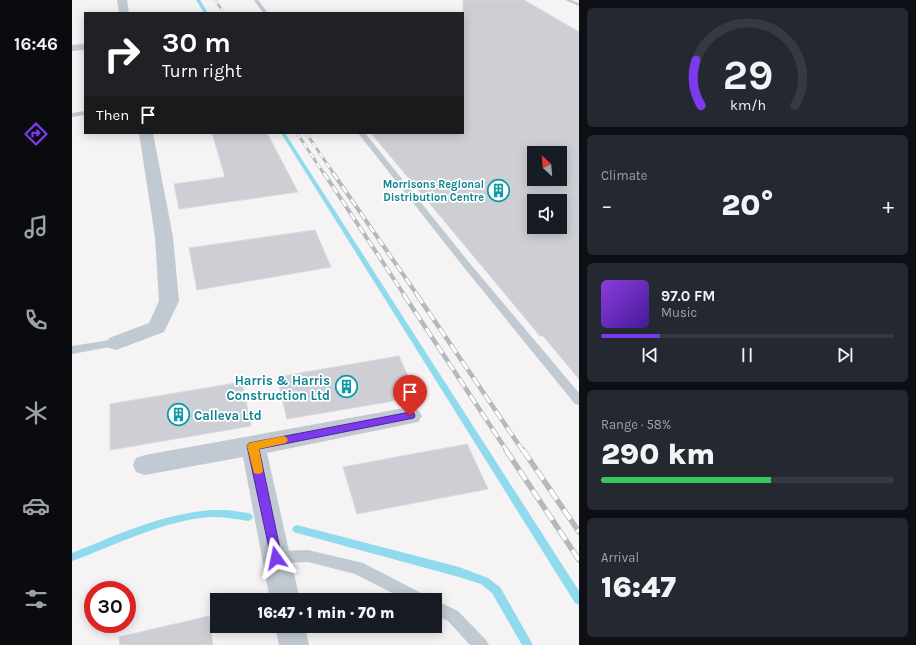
<!DOCTYPE html>
<html lang="en">
<head>
<meta charset="utf-8">
<style>
	body { margin:0; font-family:Karla,sans-serif; background:#242831; color:#f1f3f6; height:100vh; display:flex; flex-direction:column; font-size:15px; white-space:nowrap }
	* { box-sizing:border-box; margin:0 }
	p { font-size:13px; color:#9ea1a6 }
	.icon { flex:none; width:22px; height:22px; fill:none; stroke:currentColor; stroke-width:2; stroke-linecap:round; stroke-linejoin:round }
	.map { position:relative; flex:1; overflow:hidden }
	.panel { display:flex; flex-direction:column; gap:8px; padding:8px; background:#0d0f14; width:337px }
	.panel>* { flex:none }
	.guide { position:absolute; left:12px; top:12px; width:380px; height:122px; border-radius:0px; box-shadow:0 2px 10px #0003; background:#202124; color:#fff; overflow:hidden }
	.needle { width:26px; rotate:334deg }
	.controls { position:absolute; left:455px; top:146px; display:grid; gap:8px }
	.controls a { display:grid; place-items:center; width:40px; height:40px; border-radius:0px; background:#171b24; box-shadow:0 2px 10px #0003; font-size:20px }
	.speed { position:absolute; left:12px; top:581px; display:flex; gap:8px; font-size:20px; font-weight:700; text-align:center }
	.speed>* { display:grid; place-content:center; width:52px; height:52px; border-radius:50%; background:#171b24; box-shadow:0 2px 10px #0003; line-height:1 }
	.speed .limit { border:6px solid #d22; background:#fff; color:#111 }
	.pin { position:absolute; display:grid; place-items:center; width:34px; height:34px; color:#fff; margin:-41px -17px; border-radius:50% 50% 50% 0; rotate:-45deg; box-shadow:0 0 4px #0007 }
	.pin .icon { rotate:45deg }
	.me { position:absolute; width:44px; margin:-22px; rotate:348deg; stroke-linejoin:round; filter:drop-shadow(0 0 3px #0008) }
	.turn { display:flex; align-items:center; gap:14px; height:84px; padding:0 12px; font-size:18px }
	.turn .icon { width:52px; height:52px; stroke-width:2.5 }
	.turn b { display:block; font-size:28px; line-height:34px }
	.then { display:flex; align-items:center; height:38px; padding:0 12px; background:#0003; gap:8px; font-size:15px }
	.big { font-size:30px; font-weight:800; line-height:1.1 }
	.panel .tile { flex:1; display:flex; flex-direction:column; justify-content:center; gap:6px; min-width:0; padding:0 14px; border-radius:6px; background:#242831 }
	.panel .dial { align-items:center; gap:0 }
	.dial svg { height:104px; overflow:visible; fill:none; stroke:#363941; stroke-width:7; stroke-linecap:round; text-anchor:middle }
	.dial text { fill:#f1f3f6; stroke:none }
	.song { display:flex; align-items:center; gap:12px }
	.cover { width:48px; height:48px; border-radius:6px; background:linear-gradient(135deg,hsl(270 70% 55%),hsl(260 70% 35%)) }
	.played { height:4px; border-radius:2px; background:linear-gradient(90deg,#7c3aed 20%,#363941 20%) }
	.keys { display:flex; justify-content:space-around; direction:ltr }
	.heat { display:flex; justify-content:space-between; align-items:center; font-size:22px; direction:ltr }
	.charge { height:6px; border-radius:3px; background:linear-gradient(90deg,#34c759 58%,#363941 0) }
	.trip { position:absolute; left:138px; top:593px; width:232px; height:40px; border-radius:0px; background:#171b24; box-shadow:0 2px 10px #0003; font-weight:800; line-height:40px; text-align:center }
	main { display:flex; flex:1; min-height:0 }
	.dock { display:flex; flex-direction:column; width:72px; justify-content:space-around; align-items:center; background:#090b0e; color:#9ea1a6 }
	.dock .icon { width:28px; height:28px }
	.dock .selected { color:#7c3aed }
	.dock b { font-size:18px; color:#f1f3f6 }
	.map>svg:first-child { display:block }
</style>
</head>
<body>
<main>
<nav class="dock">
<b>16:46</b>
<svg class="icon selected" aria-label="directions" viewBox="0 0 24 24"><path d="M12 3l9 9-9 9-9-9zM9 14v-3h6M13 9l2 2-2 2"/></svg>
<svg class="icon" aria-label="music" viewBox="0 0 24 24"><path d="M9 18V5l10-2v13"/><circle cx="6" cy="18" r="3"/><circle cx="16" cy="16" r="3"/></svg>
<svg class="icon" aria-label="phone" viewBox="0 0 24 24"><path d="M5 4h4l2 5-3 2q2 4 5 5l2-3 5 2v4C11 20 4 13 5 4z"/></svg>
<svg class="icon" aria-label="climate" viewBox="0 0 24 24"><path d="M12 3v18M4 7l16 10M4 17L20 7"/></svg>
<svg class="icon" aria-label="car" viewBox="0 0 24 24"><path d="M5 17H2v-5l4-1 3-4h7l3 4 3 1v5h-3M9 17h6M6 11h13"/><circle cx="7" cy="17" r="2"/><circle cx="17" cy="17" r="2"/></svg>
<svg class="icon" aria-label="filters" viewBox="0 0 24 24"><path d="M4 7h16M4 17h16"/><circle cx="9" cy="7" r="2"/><circle cx="15" cy="17" r="2"/></svg>
</nav>
<div class="map">
<svg width="507" height="645" viewBox="0 0 507 645">
	<rect width="100%" height="100%" fill="#f5f3f3"/>
	<g fill="none" stroke-linecap="round" stroke-linejoin="round">
		<!-- stream -->
		<g fill="#90daee" fill-rule="evenodd">
			<path d="M124,0H128L136,13H132Z"/>
			<path d="M209,133H213L507,591V605L503,603Z"/>
			<path d="M139,510H155L176,513L179,514L181,517L179,520L176,521C164,519 152,517 140,517C91,520 45,545 0,561V553C45,535 90,514 139,510Z"/>
			<path d="M225,525L387,567L416,578L428,587L461,645H450L420,593L409,584L387,577L225,533L222,532L220,529L222,526Z"/>
		</g>
	</g>
	<!-- building -->
	<g fill="#cdcfd5" stroke="#d7d9de" fill-rule="evenodd">
		<path d="M391,0H452L507,32V379L471,336H468L299,133H391ZM462,153H488V179H462ZM462,201H488V227H462Z"/>
		<path d="M140,133H195L226,192L107,209L102,184L153,177Z"/>
		<path d="M243,230L259,267L125,290L117,248Z"/>
		<path d="M327,356L345,397L215,419L205,377Z"/>
		<path d="M170,382L179,426L38,450V404Z"/>
		<path d="M395,444L416,489L285,514L271,467Z"/>
		<path d="M137,616L141,645H48L47,637Z"/>
	</g>
	<g fill="none" stroke-linecap="round" stroke-linejoin="round">
		<!-- lane -->
		<g fill="#c1cad2" fill-rule="evenodd">
			<path d="M182,0H186L196,13H191Z"/>
			<path d="M493,0H499L507,3V6Z"/>
			<path d="M13,111V115L0,117V113Z"/>
			<path d="M286,133H293L400,266L507,393V405L503,404L394,270Z"/>
			<path d="M44,339L48,341L49,343L48,345L0,354V346Z"/>
			<path d="M236,550L291,563L353,595L355,600H334L283,574L236,562L206,563L201,561L199,557L201,553L206,551Z"/>
			<path d="M363,600L386,611L414,640L417,645H398L376,621L363,615Z"/>
		</g>
		<!-- street -->
		<g fill="#c1cad2" fill-rule="evenodd">
			<path d="M45,0H55L57,13H47Z"/>
			<path d="M13,44V50L0,51V45Z"/>
			<path d="M67,133H81L101,237L107,301L92,332L44,350L37,348L34,343L37,338L77,323L87,301L83,237Z"/>
			<path d="M338,407L346,410L350,416L346,422L195,453L228,600H198L171,457L73,475L64,472L61,465L64,458L73,455Z"/>
			<path d="M203,626H233L237,645H207Z"/>
		</g>
		<defs>
			<path id="rail-far4" d="M143,0L152,13"/>
			<g id="rail-far3">
				<path d="M225,133L252,174"/>
				<path d="M234,133L262,174"/>
			</g>
			<g id="rail-far2">
				<path d="M252,173L333,296"/>
				<path d="M261,173L346,296"/>
			</g>
			<g id="rail-far1">
				<path d="M332,295L435,451"/>
				<path d="M345,295L451,451"/>
			</g>
			<g id="rail">
				<path d="M434,450L507,560"/>
				<path d="M451,450L507,532"/>
			</g>
		</defs>
		<!-- rail-far4 casing -->
		<use href="#rail-far4" stroke="#b5b8bd" stroke-width="2.5"/>
		<!-- rail-far3 casing -->
		<use href="#rail-far3" stroke="#b5b8bd" stroke-width="3"/>
		<!-- rail-far2 casing -->
		<use href="#rail-far2" stroke="#b5b8bd" stroke-width="4"/>
		<!-- rail-far1 casing -->
		<use href="#rail-far1" stroke="#b5b8bd" stroke-width="4.5"/>
		<!-- rail casing -->
		<use href="#rail" stroke="#b5b8bd" stroke-width="5.5"/>
		<!-- rail-far4 -->
		<use href="#rail-far4" stroke="#fff" stroke-width="1.5" stroke-dasharray="5" stroke-linecap="butt"/>
		<!-- rail-far3 -->
		<use href="#rail-far3" stroke="#fff" stroke-width="2" stroke-dasharray="6" stroke-linecap="butt"/>
		<!-- rail-far2 -->
		<use href="#rail-far2" stroke="#fff" stroke-width="2.5" stroke-dasharray="8" stroke-linecap="butt"/>
		<!-- rail-far1 -->
		<use href="#rail-far1" stroke="#fff" stroke-width="3" stroke-dasharray="10" stroke-linecap="butt"/>
		<!-- rail -->
		<use href="#rail" stroke="#fff" stroke-width="4" stroke-dasharray="12" stroke-linecap="butt"/>
	</g>
	<!-- route -->
	<path fill="#7c3aed" stroke="#51269a" d="M338,412L342,413L343,416L342,418L187,449L210,558L208,562L204,563L200,562L175,446L177,443Z"/>
	<!-- slow -->
	<path fill="#f59e0b" d="M211,436L214,437L216,440L214,443L187,449L191,470L190,473L186,474L182,473L175,446L177,443Z"/>
	<!-- icons -->
	<defs>
		<symbol id="building-ring" viewBox="-11 -11 22 22"><circle r="9.5" fill="#fff" stroke="#0f9aa8" stroke-width="1.5"/><path d="M-4-6H4V6H1V3H-1V6H-4ZM-2.5-4.3h1.7v1.8h-1.7ZM.8-4.3h1.7v1.8H.8ZM-2.5-1h1.7V.8h-1.7ZM.8-1h1.7V.8H.8Z" fill="#0f9aa8"/></symbol>
	</defs>
	<g fill-rule="evenodd">
		<use href="#building-ring" x="414" y="178" width="25" height="25"/>
		<use href="#building-ring" x="262" y="374" width="25" height="25"/>
		<use href="#building-ring" x="94" y="402" width="25" height="25"/>
	</g>
	<g text-anchor="middle" dominant-baseline="central" stroke-width="3.5" stroke-linejoin="round" paint-order="stroke">
		<!-- far-culture labels -->
		<g font-size="11" font-weight="bold" fill="#0d838f" stroke="#fff" text-anchor="end">
			<text x="412" y="184">Morrisons Regional<tspan x="412" dy="13">Distribution Centre</tspan></text>
		</g>
		<!-- culture labels -->
		<g font-size="13" font-weight="bold" fill="#0d838f" stroke="#fff" text-anchor="end">
			<text x="258" y="380">Harris &amp; Harris<tspan x="258" dy="15">Construction Ltd</tspan></text>
			<text x="122" y="415" text-anchor="start">Calleva Ltd</text>
		</g>
	</g>
</svg>
<div class="controls">
<a><svg class="needle" viewBox="-14 -14 28 28"><path d="M0-13l5 13h-10z" fill="#e53935"/><path d="M0 13l5-13h-10z" fill="#9ea1a6"/></svg></a>
<a><svg class="icon" aria-label="sound" viewBox="0 0 24 24"><path d="M4 9h4l5-4v14l-5-4H4zM17 9q2 3 0 6"/></svg></a>
</div>
<div class="speed"><div class="limit">30</div></div>
<div class="pin" style="left:338px;top:416px;background:#d93025"><svg class="icon" aria-label="arrive" viewBox="0 0 24 24"><path d="M6 21V4h12l-3 4 3 4H6"/></svg></div>
<svg class="me" style="left:204px;top:558px" viewBox="-20 -20 40 40"><path d="M0-17L14 15 0 8-14 15z" fill="#7c3aed" stroke="#fff" stroke-width="4"/></svg>
<div class="trip">16:47 · 1 min · 70 m</div>
<div class="guide">
<div class="turn"><svg class="icon" aria-label="right" viewBox="0 0 24 24"><path d="M7 20v-9h11M14 6l5 5-5 5"/></svg><div><b>30 m</b>Turn right</div></div>
<div class="then">Then<svg class="icon" aria-label="arrive" viewBox="0 0 24 24"><path d="M6 21V4h12l-3 4 3 4H6"/></svg></div>
</div>
</div>
<section class="panel">
<div class="tile dial"><svg viewBox="0 0 100 80">
<path d="M14 69A42 42 0 1 1 86 69"/>
<path d="M14 69A42 42 0 0 1 10 34" stroke="#7c3aed"/>
<text x="50" y="56" font-size="32" font-weight="700">29</text>
<text x="50" y="72" font-size="11">km/h</text>
</svg></div>
<div class="tile"><p>Climate</p>
<div class="heat"><a>−</a><b class="big">20°</b><a>+</a></div>
</div>
<div class="tile">
<div class="song"><i class="cover"></i><div><b>97.0 FM</b><p>Music</p></div></div>
<div class="played"></div>
<div class="keys"><svg class="icon" aria-label="previous" viewBox="0 0 24 24"><path d="M18 5L8 12l10 7zM5 5v14"/></svg><svg class="icon" aria-label="pause" viewBox="0 0 24 24"><path d="M8 5v14M16 5v14"/></svg><svg class="icon" aria-label="next" viewBox="0 0 24 24"><path d="M6 5l10 7-10 7zM19 5v14"/></svg></div>
</div>
<div class="tile"><p>Range · 58%</p><b class="big">290 km</b><div class="charge"></div></div>
<div class="tile"><p>Arrival</p><b class="big">16:47</b></div>
</section>
</main>
</body>
</html>
